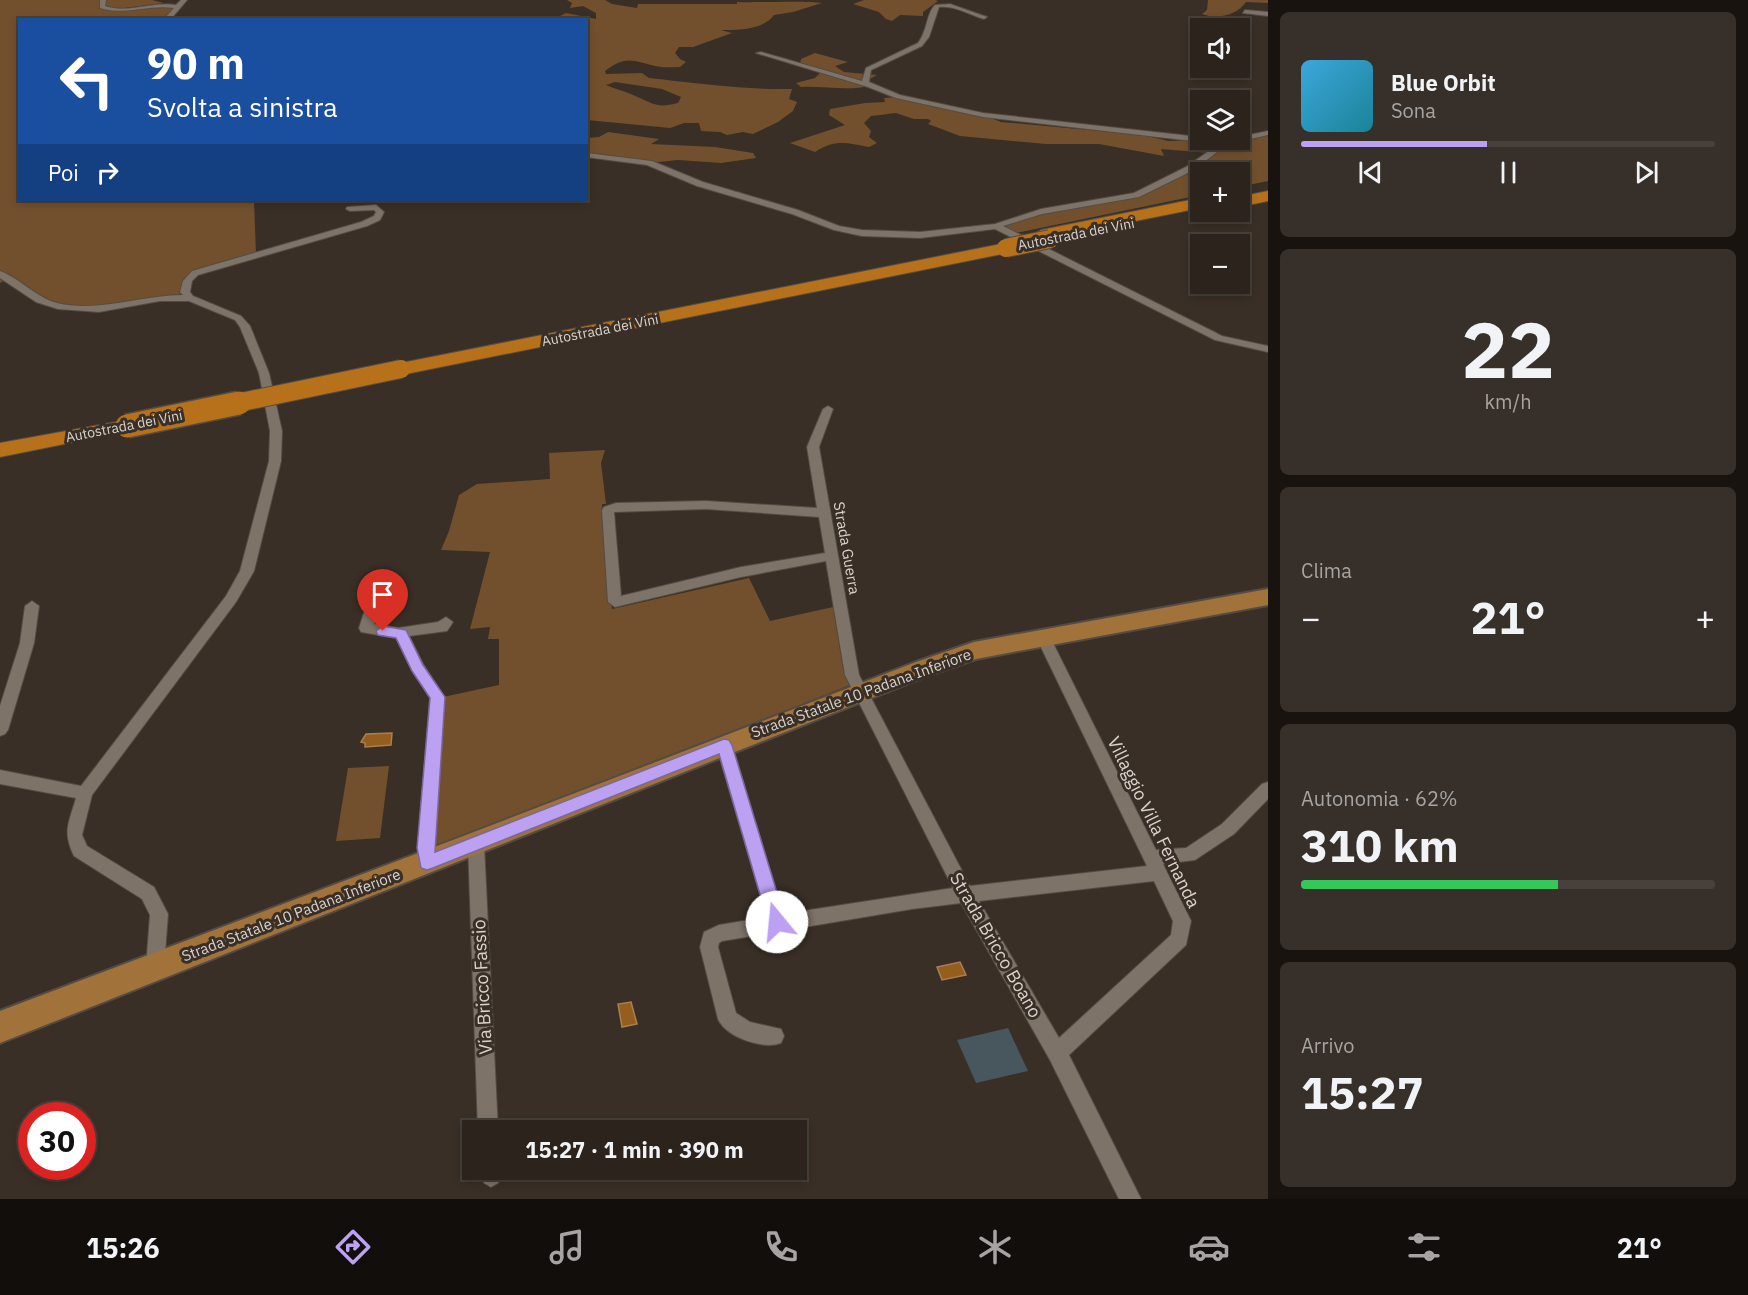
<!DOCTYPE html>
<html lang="it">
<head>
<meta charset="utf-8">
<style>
	body { margin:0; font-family:"IBM Plex Sans",sans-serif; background:#372f29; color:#f1f3f6; height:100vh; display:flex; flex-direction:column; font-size:22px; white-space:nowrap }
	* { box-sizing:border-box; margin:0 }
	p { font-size:20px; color:#a6a4a3 }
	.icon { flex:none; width:33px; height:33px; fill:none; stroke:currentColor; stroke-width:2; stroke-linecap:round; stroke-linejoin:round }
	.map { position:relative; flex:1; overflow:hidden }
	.details { display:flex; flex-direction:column; gap:12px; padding:12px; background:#18130f; width:480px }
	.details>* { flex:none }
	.banner { position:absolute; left:18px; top:18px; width:570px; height:183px; border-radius:0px; box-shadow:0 3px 9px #0003,0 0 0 2px #47403b; background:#1a4fa0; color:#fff; overflow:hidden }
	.fabs { position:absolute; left:1190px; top:18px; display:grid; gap:12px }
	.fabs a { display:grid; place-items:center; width:60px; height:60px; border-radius:0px; background:#2b231c; box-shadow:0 3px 9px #0003,0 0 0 2px #47403b; font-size:30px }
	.speed { position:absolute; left:18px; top:1102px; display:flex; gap:12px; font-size:30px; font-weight:700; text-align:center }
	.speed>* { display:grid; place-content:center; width:78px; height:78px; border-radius:50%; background:#2b231c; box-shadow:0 3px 9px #0003,0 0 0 2px #47403b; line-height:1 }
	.speed .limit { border:9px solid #d22; background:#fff; color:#111 }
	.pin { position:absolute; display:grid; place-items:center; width:51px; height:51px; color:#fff; margin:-62px -26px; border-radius:50% 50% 50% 0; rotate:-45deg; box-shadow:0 0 6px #0007 }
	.pin .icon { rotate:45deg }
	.me { position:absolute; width:66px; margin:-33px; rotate:343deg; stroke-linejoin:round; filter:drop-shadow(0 0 4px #0008) }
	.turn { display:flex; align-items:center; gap:21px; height:126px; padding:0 30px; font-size:27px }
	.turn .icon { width:78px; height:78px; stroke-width:2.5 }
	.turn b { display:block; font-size:42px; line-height:51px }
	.then { display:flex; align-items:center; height:57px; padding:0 30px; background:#0003; gap:12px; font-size:22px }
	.big { font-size:45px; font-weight:700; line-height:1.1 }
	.details .tile { flex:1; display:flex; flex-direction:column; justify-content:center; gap:9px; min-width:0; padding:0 21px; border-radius:9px; background:#372f29 }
	.details .dial { align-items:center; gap:0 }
	.dial b { font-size:78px; line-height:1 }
	.song { display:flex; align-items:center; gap:18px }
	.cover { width:72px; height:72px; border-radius:9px; background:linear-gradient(135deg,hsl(200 70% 55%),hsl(190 70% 35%)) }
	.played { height:6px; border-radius:3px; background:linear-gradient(90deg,#bca0f2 45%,#47403b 45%) }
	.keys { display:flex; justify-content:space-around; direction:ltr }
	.heat { display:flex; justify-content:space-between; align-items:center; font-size:33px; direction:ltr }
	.charge { height:9px; border-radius:4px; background:linear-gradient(90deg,#34c759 62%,#47403b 0) }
	.trip { position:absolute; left:462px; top:1120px; width:345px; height:60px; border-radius:0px; background:#2b231c; box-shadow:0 3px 9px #0003,0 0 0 2px #47403b; font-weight:700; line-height:60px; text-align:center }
	.tabs { display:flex; height:96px; justify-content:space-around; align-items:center; background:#110e0b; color:#a6a4a3 }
	.tabs .icon { width:42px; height:42px }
	.tabs .selected { color:#bca0f2 }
	.tabs b { font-size:27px; color:#f1f3f6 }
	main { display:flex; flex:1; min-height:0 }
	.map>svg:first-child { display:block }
</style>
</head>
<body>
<main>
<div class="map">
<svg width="1268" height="1199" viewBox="0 0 1268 1199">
	<rect width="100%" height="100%" fill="#392f26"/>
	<!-- green -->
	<g fill="#72502d" fill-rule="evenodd">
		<path d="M0,0H103L102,7C126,14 152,4 176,7L166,19L20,20V200H254L256,255L194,272L182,283V293L175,296L99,309L58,306L7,279L0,283Z"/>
		<path d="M105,0H152L164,3L116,9L106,7L104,4Z"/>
		<path d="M567,0H605L612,4L637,8L638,4H737V2C760,3 804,0 822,3L793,12L774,15C763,30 738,30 721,30L732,33L693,47H679L675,53L680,59L686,62L680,67C672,67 663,68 655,66C633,61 626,55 605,71L606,74L642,73L649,78C695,83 746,90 792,89L789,99L797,102L793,111L778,122L753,134L743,132L727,135L720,132L701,131L699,123H684L670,128L587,120V57L590,53L587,50V33L590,30L587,29L586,20L554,19L566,13L596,19V13L583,6L570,8L572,3ZM615,82L662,89L681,97L678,103C657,109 652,103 633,95C624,91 615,89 606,85Z"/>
		<path d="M864,0H935L938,1L923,12V16L900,15L892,21L886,19L879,12L853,4Z"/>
		<path d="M1208,0H1268V3L1246,2C1237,15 1218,20 1202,14L1207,10Z"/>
		<path d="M815,53L848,62L835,66L844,72L877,75L864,82L870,86C848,91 824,86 801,87L796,83L815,78L820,73L800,64L801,59Z"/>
		<path d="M898,97L983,115L1001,122L1143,135L1168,141L1202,140L1226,142L1268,133V181L1239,187V172H1200V195L1011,234L996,226L1041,212L1136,195L1189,169L1210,153L1161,149L1164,156L1099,144H1046L960,136L928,124L931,121L928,119H914L896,113L871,116L864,123L871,131L869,137L877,143L869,147C846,143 835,139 815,152L790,143L845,125L829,115L830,109L865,103L885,102L884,98Z"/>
		<path d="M608,132L659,139L651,144L715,147L753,153L756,158L721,163L678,160L649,163L587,155V138L599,137Z"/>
		<path d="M605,450L601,463L606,504H602L612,609L749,578L770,621L833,607L843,668L850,685L438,849L432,843L443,697L499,685V639H488L490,627L470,629L490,552L441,550L449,531L459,495L477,484L550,479L549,453Z"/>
		<path d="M389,766L380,838L336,841L348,768Z"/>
	</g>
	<!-- water -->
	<g fill="#955d1e" stroke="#aa8052" stroke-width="1.5">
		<path d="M392,733L391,745L365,747V743L361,742L366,734Z"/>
		<path d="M960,962L966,975L942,980L937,967Z"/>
		<path d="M631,1002L637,1024L622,1027L618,1004Z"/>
	</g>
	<!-- building -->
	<path fill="#48565e" d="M1008,1028L1028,1071L976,1083L957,1040Z"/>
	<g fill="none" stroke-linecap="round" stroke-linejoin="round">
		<defs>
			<g id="minor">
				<path d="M100,0H106L105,6C128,14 152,1 176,5L181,0H187L170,20H163L174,8C148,4 125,16 100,8Z"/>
				<path d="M950,4L987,17L984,19C969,15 955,5 939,7L929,37L922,46L871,70L869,82L900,95L983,113L1200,137V140H1239V137L1268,131V135L1228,144L1192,171L1139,197L1042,214L1003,226L1222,336L1268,346V352L1215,340L995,229L920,238L862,236L834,230L792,214L697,186L647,165L586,157V153L652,161L703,182L798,210L839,226L862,230L920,232L995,224L1041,209L1134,193L1186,167L1219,144L983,117L896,98L868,87L756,53L761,52L862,81L866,68L918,43C928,30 926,14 935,5Z"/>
				<path d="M1245,10L1268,12V16L1243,13Z"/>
				<path d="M376,205L384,212L380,220L367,226L198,275L192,281L190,292L193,296L241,316L250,326L269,373L282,431L281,461L254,571L236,602L92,795L82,835L87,846L154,887L168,914L164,967L162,973L155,976L148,973L146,967L150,915L142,899L74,856C62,831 69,823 76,798L0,784V770L81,786L226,596L240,571L269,461L270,431L259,373L240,327L235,320L189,301H160L99,312L58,309L36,302L0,278V271C21,279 35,297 57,303C99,313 141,295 183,295L180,292L183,281L192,271L361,222L374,216L376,212L374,210L350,211L346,209L347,207Z"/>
				<path d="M828,406L833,409L819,447L859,675L970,886L1147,866L1036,637L1038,633H1048L1050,637L1156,850L1186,848L1222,824L1262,784L1268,782V799L1234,834L1195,860L1163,864L1191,921L1186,945L1069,1055L1141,1199H1119L1050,1060L961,903L912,909L722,941L719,943L718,947L736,1013L750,1022L781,1029L784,1036L781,1043C763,1050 726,1037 718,1019L700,947L704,932L719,925L767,917L716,745L719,741L724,739L729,741L732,745L783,914L953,888L845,675L826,561L741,577L615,607L608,602L602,510L604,507L616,503L706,501L817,508L807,447L823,409ZM706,509L819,517L825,553L741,567L621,596L614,512ZM1154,881L1173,921L1171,935L1059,1038L979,901Z"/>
				<path d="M375,595L382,600L374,624L398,628L438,622L446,617L453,622L447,631L409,636L423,664L444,697L434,848L435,862L433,867L427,870L421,867L418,848L430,698L412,671L396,638L361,632L359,628L368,600Z"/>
				<path d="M32,601L39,606L34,643L8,730L5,734L0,736V706L20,643L25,606Z"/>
				<path d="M476,837L482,839L484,844L498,1131H478L468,844L470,839Z"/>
				<path d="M479,1170H501L502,1176L498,1183L491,1187L484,1183Z"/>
			</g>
			<path id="primary" d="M1268,589V605L1013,652L976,659L932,674L0,1043V1011L466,835L916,662L974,642Z"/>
			<g id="motorway">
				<path d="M1268,191V201L1239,207V197Z"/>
				<path d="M1200,198V208L1041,240L1033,235L1041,230Z"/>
				<path d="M1006,243L1012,244L1014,248L1012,252L401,375L394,373L391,369L394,365L401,363Z"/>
				<path d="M127,420L134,422L138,426L134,430L0,457V443Z"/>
			</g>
		</defs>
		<!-- minor casing -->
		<use href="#minor" stroke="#544c44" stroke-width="2"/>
		<!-- primary casing -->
		<use href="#primary" stroke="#544c44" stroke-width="4"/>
		<!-- motorway casing -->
		<use href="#motorway" stroke="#544c44" stroke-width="2"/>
		<!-- minor -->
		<use href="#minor" fill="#7e7368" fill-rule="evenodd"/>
		<!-- primary -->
		<use href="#primary" fill="#a1723a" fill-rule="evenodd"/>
		<!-- motorway -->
		<use href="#motorway" fill="#b8711b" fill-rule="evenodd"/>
		<defs>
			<g id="motorway-bridge-far1">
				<path d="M1006,248L1050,239"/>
				<path d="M232,404L401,369"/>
			</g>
			<path id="motorway-bridge" d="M127,426L239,403"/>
		</defs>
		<!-- motorway-bridge-far1 casing -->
		<use href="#motorway-bridge-far1" stroke="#544c44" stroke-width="20" stroke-linecap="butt"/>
		<!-- motorway-bridge casing -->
		<use href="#motorway-bridge" stroke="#544c44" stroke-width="26" stroke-linecap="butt"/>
		<!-- motorway-bridge-far1 -->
		<use href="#motorway-bridge-far1" stroke="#b8711b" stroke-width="18"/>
		<!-- motorway-bridge -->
		<use href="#motorway-bridge" stroke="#b8711b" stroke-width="23"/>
	</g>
	<!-- route -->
	<path fill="#bca0f2" stroke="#7a689d" stroke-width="1.5" d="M383,626L406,630L423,665L445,697L435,852L724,739L729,740L732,745L786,922L784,928L777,930L771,928L768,922L719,754L433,868L427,870L421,868L417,848L430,698L412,671L396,638L378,635L376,631Z"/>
	<g text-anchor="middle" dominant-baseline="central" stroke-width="6" stroke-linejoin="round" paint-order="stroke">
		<!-- far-street labels -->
		<g font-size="14" fill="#dad3cd" stroke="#392f26">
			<text transform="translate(1076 234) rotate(-11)">Autostrada dei Vini</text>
			<text transform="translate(600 330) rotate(-11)">Autostrada dei Vini</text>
			<text transform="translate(124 426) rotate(-11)">Autostrada dei Vini</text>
		</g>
		<!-- street labels -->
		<g font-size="15" fill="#dad3cd" stroke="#392f26">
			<text transform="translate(847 548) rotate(80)">Strada Guerra</text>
			<text transform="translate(861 693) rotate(-20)">Strada Statale 10 Padana Inferiore</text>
			<text transform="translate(291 915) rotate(-21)">Strada Statale 10 Padana Inferiore</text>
		</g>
		<!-- near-street labels -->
		<g font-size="18" fill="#dad3cd" stroke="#392f26">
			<text transform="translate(1154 822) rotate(64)">Villaggio Villa Fernanda</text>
			<text transform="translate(996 945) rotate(60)">Strada Bricco Boano</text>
			<text transform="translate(482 987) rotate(-93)">Via Bricco Fassio</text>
		</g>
	</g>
</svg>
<div class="fabs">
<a><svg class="icon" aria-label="sound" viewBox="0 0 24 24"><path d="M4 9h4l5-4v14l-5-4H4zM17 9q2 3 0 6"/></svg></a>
<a><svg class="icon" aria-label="layers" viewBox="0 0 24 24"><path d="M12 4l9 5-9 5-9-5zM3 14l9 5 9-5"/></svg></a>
<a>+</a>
<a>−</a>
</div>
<div class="speed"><div class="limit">30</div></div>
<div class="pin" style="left:383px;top:631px;background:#d93025"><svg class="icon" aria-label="arrive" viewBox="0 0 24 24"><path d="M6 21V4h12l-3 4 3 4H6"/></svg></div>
<svg class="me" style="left:777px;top:922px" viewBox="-20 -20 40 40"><circle r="19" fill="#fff"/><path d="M0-13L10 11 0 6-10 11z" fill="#bca0f2"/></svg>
<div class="trip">15:27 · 1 min · 390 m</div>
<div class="banner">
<div class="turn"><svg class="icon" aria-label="left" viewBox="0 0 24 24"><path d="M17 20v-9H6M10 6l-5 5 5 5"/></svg><div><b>90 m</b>Svolta a sinistra</div></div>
<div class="then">Poi<svg class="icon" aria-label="right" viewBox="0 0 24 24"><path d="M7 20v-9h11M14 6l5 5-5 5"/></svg></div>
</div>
</div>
<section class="details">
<div class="tile">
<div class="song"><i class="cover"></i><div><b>Blue Orbit</b><p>Sona</p></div></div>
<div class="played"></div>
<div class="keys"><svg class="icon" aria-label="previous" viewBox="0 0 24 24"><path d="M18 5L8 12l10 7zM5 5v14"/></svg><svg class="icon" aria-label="pause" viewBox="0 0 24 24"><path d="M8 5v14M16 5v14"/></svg><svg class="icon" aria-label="next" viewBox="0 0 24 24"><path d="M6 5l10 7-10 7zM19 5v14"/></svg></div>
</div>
<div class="tile dial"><b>22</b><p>km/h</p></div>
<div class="tile"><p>Clima</p>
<div class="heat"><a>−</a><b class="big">21°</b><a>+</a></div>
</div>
<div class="tile"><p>Autonomia · 62%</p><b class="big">310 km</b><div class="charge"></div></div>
<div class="tile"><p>Arrivo</p><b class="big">15:27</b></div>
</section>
</main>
<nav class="tabs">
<b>15:26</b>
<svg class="icon selected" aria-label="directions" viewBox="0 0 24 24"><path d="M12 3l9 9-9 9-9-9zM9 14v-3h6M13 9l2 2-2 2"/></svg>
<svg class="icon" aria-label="music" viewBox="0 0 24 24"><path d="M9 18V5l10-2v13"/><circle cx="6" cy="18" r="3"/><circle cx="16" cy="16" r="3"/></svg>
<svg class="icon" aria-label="phone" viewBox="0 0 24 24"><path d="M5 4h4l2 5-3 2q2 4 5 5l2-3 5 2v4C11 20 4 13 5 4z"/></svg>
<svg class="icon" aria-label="climate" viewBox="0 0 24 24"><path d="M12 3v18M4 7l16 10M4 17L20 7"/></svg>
<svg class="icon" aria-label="car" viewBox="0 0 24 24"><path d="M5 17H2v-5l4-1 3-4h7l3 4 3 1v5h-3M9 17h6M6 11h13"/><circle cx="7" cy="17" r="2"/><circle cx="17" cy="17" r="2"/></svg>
<svg class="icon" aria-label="filters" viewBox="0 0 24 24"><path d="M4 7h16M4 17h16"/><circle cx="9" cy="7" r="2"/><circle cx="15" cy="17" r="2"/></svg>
<b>21°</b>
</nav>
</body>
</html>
